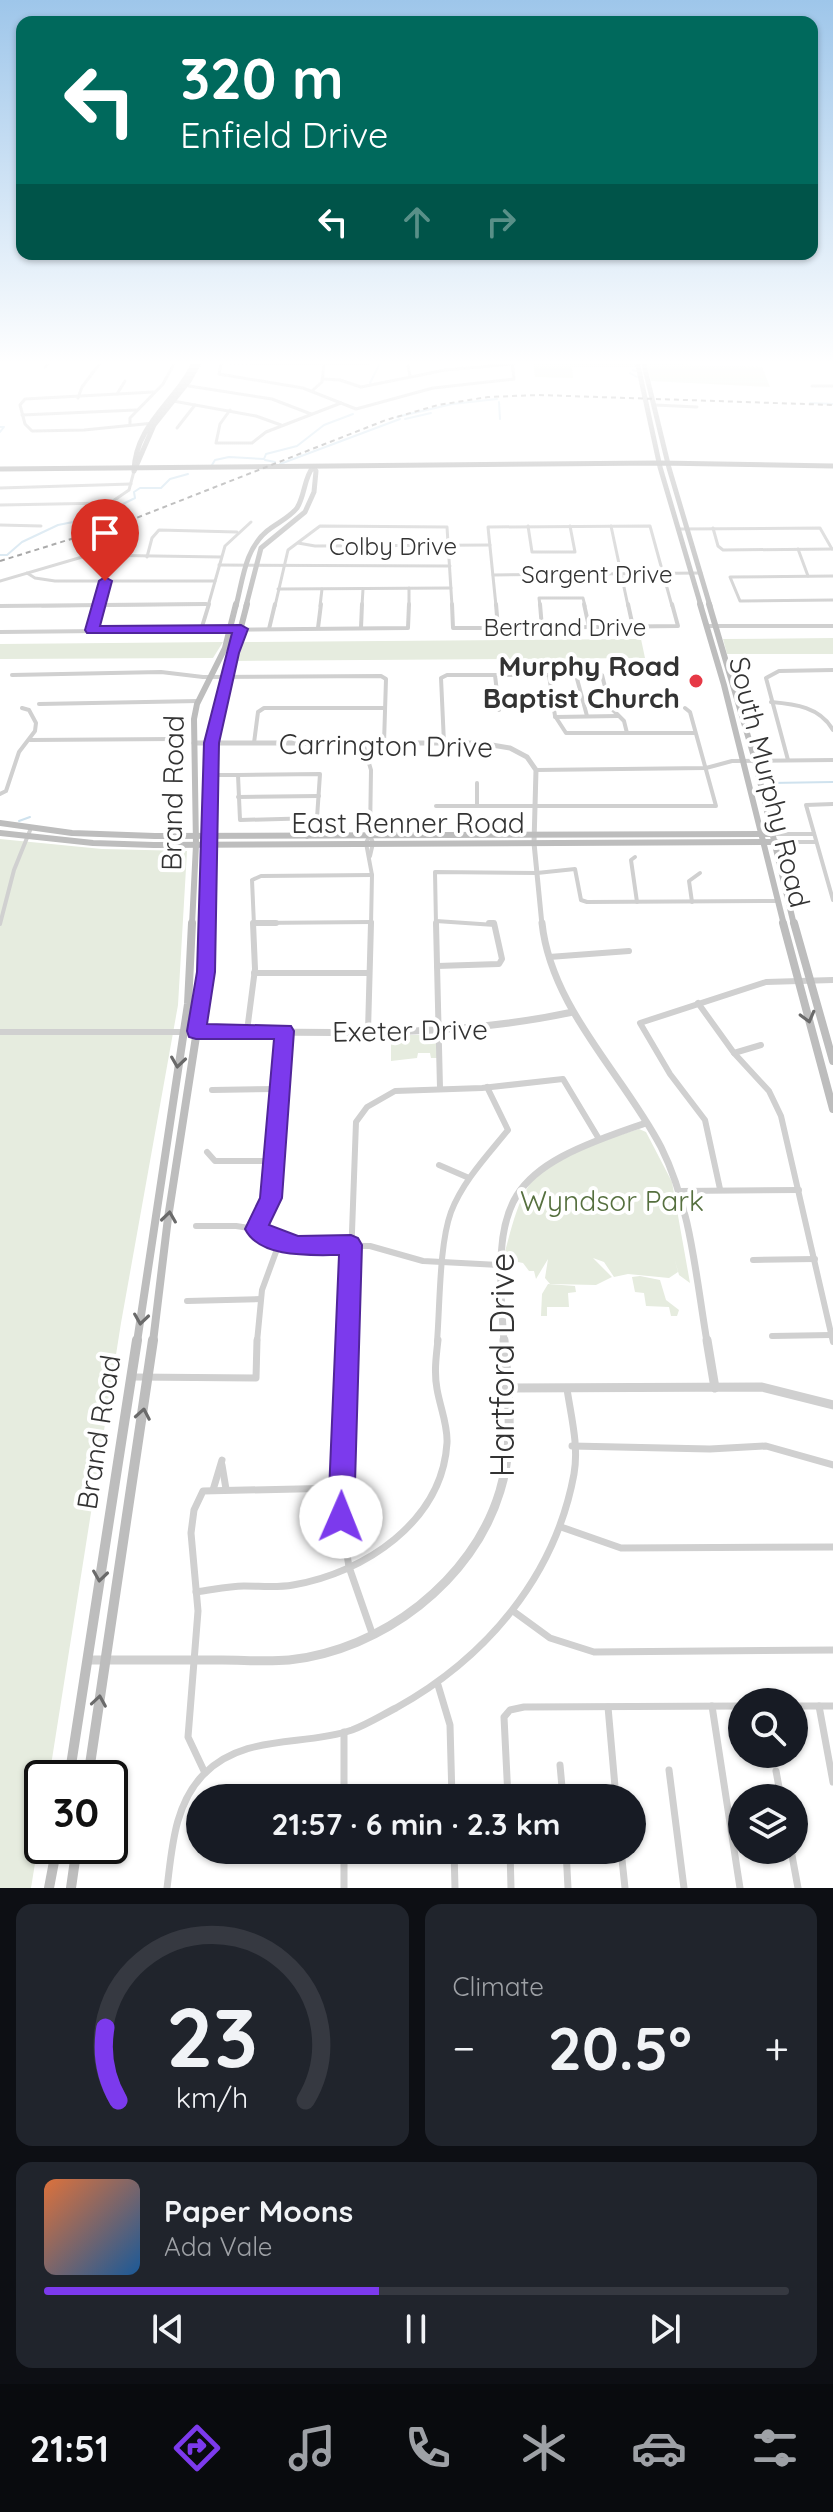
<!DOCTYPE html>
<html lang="en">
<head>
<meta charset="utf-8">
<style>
	body { margin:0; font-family:Quicksand,sans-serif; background:#20242c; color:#f1f3f6; height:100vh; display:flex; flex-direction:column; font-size:30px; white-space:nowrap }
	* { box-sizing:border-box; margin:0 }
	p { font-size:26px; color:#9ea1a6 }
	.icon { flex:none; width:44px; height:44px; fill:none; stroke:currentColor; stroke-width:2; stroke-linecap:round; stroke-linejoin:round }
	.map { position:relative; height:1888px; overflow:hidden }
	.details { display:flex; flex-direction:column; gap:16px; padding:16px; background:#0d0f14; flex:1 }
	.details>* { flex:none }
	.banner { position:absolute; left:16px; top:16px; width:802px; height:244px; border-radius:16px; box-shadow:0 2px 6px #0004; background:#00695c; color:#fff; overflow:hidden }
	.tools { position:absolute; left:728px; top:1688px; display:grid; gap:16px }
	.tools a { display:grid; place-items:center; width:80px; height:80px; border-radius:50%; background:#171b24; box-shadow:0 2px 6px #0004; font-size:40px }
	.speed { position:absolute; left:24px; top:1760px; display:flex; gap:16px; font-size:40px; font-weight:700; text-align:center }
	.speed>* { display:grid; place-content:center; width:104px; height:104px; border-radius:50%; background:#171b24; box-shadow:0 2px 6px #0004; line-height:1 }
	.speed .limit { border:4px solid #111; border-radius:12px; background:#fff; color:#111 }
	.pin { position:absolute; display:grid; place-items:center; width:68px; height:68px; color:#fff; margin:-82px -34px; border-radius:50% 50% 50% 0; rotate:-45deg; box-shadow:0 0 8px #0007 }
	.pin .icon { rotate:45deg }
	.me { position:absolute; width:88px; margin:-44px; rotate:1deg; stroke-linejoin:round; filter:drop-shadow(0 0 6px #0008) }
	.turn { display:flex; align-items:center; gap:28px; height:168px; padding:0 32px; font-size:36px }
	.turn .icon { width:104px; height:104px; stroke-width:2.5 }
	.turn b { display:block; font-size:56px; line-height:68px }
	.lanes { display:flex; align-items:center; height:76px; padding:0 32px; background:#0003; justify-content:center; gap:40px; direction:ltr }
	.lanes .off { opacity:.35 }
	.big { font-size:60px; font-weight:700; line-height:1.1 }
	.details .widget { flex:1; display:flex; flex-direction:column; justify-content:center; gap:12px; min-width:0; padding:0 28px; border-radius:16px; background:#20242c }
	.details .dial { align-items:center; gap:0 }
	.dial svg { height:208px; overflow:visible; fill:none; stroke:#363941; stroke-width:7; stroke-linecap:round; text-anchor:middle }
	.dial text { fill:#f1f3f6; stroke:none }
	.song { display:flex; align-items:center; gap:24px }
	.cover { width:96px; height:96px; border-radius:12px; background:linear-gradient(135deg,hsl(20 70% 55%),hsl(210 70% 35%)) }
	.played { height:8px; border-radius:4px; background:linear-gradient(90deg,#7c3aed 45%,#363941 45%) }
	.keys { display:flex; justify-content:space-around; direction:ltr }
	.heat { display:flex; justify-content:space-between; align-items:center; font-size:44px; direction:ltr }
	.details .tiles { flex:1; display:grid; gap:16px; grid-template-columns:1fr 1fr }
	.widget:last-child { grid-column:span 2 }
	.trip { position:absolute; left:186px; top:1784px; width:460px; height:80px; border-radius:40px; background:#171b24; box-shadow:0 2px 6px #0004; font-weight:700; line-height:80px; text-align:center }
	.tabs { display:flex; height:128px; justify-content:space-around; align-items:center; background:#090b0e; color:#9ea1a6 }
	.tabs .icon { width:56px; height:56px }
	.tabs .current { color:#7c3aed }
	.tabs b { font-size:36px; color:#f1f3f6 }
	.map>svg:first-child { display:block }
</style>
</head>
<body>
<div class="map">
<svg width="833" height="1888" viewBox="0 0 833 1888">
	<rect width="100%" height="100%" fill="#fff"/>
	<!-- green -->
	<g fill="#e6ecdf">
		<path d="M533,361H635L637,367H572L573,378L535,377Z"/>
		<path d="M646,363L762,367L770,387L651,381Z"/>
		<path d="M833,638V654H727L723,639Z"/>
		<path d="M641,639L645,658L233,661L241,642Z"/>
		<path d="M223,642L213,658L0,659V644Z"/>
		<path d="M0,839L102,849L187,851L178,1005L121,1323L49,1778H42V1820L31,1888H0Z"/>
		<path d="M391,1035H436L437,1058H431L430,1053H418L417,1058L391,1061Z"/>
		<path d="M639,1129L646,1132L672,1182L690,1283L679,1275L674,1257L678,1272L669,1278L628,1274L614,1277L604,1262L593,1258L612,1277L596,1285L550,1284L545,1278L548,1259L536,1279L534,1271H529L523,1263L503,1259C509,1238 516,1205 528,1187C550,1153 603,1141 639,1129Z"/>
		<path d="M640,1276L660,1280L666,1300L679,1310L677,1316H671L669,1307L646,1306L644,1293L635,1292L632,1277Z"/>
		<path d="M548,1284L575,1286L576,1292L568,1293L569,1307H547V1316H541L542,1294Z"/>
	</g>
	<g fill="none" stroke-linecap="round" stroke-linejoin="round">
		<!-- stream -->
		<g stroke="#cfe2ee" stroke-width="2">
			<path d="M633,370L636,371"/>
			<path d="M630,373L637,377"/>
			<path d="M370,383L380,363"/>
			<path d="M499,402L500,419"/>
			<path d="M810,403L833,404"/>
			<path d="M397,417L452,404L497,399"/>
			<path d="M405,419L431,413"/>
			<path d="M0,427H4L0,432"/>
			<path d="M265,460L275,462"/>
			<path d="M280,464L400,419"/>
			<path d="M212,465L215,460L229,457L264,459L266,454L297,446L324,425L353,414"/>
			<path d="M0,555H7L22,542L58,525L123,512L128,509L123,504L135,498L134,492L140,488H161L170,479L188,474"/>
			<path d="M770,783L833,782"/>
			<path d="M19,821L30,817"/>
		</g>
		<!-- minor-far3 -->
		<g stroke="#d0d0d0" stroke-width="3">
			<path d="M50,361L367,364"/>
			<path d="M221,364L219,374L303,388L356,409L433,388L514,379L512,361"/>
			<path d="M408,365L410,376"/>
			<path d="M45,367L51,361"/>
			<path d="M323,379L340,380L361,387L445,370L513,364"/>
			<path d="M189,386L272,399L311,414"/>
			<path d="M812,386H833"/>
			<path d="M313,390L322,382L324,364"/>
			<path d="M154,392L25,399L20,405L25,424L32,431L84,430L154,423"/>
			<path d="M117,394L125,381"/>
			<path d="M78,398L82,387L100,363"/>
			<path d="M173,401L256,416L281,425"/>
			<path d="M655,405L697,407"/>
			<path d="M230,410L220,424L216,443H252L266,432L341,403"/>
			<path d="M22,415L136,410"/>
			<path d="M130,425V418L163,384L175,362"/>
			<path d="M177,428L195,405"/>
			<path d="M0,488L131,484"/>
			<path d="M0,505L110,503L129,490L134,471"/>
			<path d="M0,525L41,526"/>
			<path d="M528,526L532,552H575L570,526"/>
			<path d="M611,526L628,606"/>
			<path d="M713,528L718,546L723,550L832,549"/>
			<path d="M678,529L820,528L832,549"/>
			<path d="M298,543L315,546L490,545"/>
			<path d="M798,549L808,576"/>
			<path d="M147,557L152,538L159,530L237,532"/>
			<path d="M219,565L450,566"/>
			<path d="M27,573L35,578L55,581H215"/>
			<path d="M493,575L701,573"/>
			<path d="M833,576L730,577L740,601L833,600"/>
			<path d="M0,581L89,555L221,557"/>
			<path d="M278,589L451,588"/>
			<path d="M42,606L206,604"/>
			<path d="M98,606L105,581"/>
			<path d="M208,606L225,546L251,522"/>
			<path d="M275,606L288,550L320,526L447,527L452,606"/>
			<path d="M320,606L322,589"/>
			<path d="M362,606L363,589"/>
			<path d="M409,606V588"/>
			<path d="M496,606L488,527L650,526L672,606"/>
			<path d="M540,606L539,598H583L585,606"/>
		</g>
		<!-- minor-far2 -->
		<g stroke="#d0d0d0" stroke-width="4">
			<path d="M452,604L453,628H498"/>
			<path d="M496,604L498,628"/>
			<path d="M540,604L542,628"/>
			<path d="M584,604L589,627"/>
			<path d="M628,604L633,627"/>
			<path d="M0,606L206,604"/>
			<path d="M707,626H833"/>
			<path d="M318,628L321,604"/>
			<path d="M361,628L362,604"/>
			<path d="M498,628L678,626L672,604"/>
			<path d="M269,629L275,604"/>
			<path d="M92,630L99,604"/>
			<path d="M201,630L209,604"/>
			<path d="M0,632L408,628L409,604"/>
			<path d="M12,675L161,672L203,677L381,676L386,679L384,743"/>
			<path d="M495,675L499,710"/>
			<path d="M549,675L555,716L566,733H695"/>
			<path d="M576,675L587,716"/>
			<path d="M771,702C795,704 820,707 833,730"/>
			<path d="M39,704L199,701"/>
			<path d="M555,717L618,716"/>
			<path d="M30,740L174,739"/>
			<path d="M254,743L258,712L264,708H384"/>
			<path d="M363,743L371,770L370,835L373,843L370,856"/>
			<path d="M444,743L441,678L447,675H602L610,707L624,721L627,733"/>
			<path d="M788,760L766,678L779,671L833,670"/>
			<path d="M536,770L706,768L732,761L833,760"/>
			<path d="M320,774L317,818L240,820L238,775Z"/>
			<path d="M209,775H238"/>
			<path d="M477,783V806"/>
			<path d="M0,794L6,791L19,752L35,731L36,723L29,710L22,708"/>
			<path d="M238,797L319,796"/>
			<path d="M833,804L806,805L833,900"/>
			<path d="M436,806H716L690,712L685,708"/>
			<path d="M304,820V832L308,834"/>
			<path d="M773,834H814"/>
			<path d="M370,835L366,843L372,875L371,925"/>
			<path d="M307,837L311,832L312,820"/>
			<path d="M776,842H816"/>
			<path d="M635,857L631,860L637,902"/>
			<path d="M692,902L689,881L700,873"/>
			<path d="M436,921L495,925"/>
			<path d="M254,923L372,922"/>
			<path d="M0,924L14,870L31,828"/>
			<path d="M254,925L252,880L261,876L372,875"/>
			<path d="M436,925L435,872L537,873L575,869L581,900L587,902L778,901"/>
		</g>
		<!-- minor-far1 -->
		<g stroke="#d0d0d0" stroke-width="6">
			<path d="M254,923H276"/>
			<path d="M436,923L440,1088"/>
			<path d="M549,957L629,951"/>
			<path d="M437,966L499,964L502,959L494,923H489"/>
			<path d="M254,973H369"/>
			<path d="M698,1003L734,1053L769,1091L781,1116L833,1342"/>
			<path d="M247,1031L255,969L253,923"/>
			<path d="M368,1031L371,923"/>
			<path d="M0,1032H182"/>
			<path d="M734,1053L761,1045"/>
			<path d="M212,1090L279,1089"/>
			<path d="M207,1152L215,1161H274"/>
			<path d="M439,1165L469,1178"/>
			<path d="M720,1189L705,1120L670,1074L640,1023L766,982L833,980"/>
			<path d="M679,1191L799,1190"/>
			<path d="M196,1226H236L262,1230L276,1240L298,1245L370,1246L423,1261L499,1265"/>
			<path d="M256,1229L271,1198L284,1032"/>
			<path d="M753,1260L815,1259"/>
			<path d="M187,1301L261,1299"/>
			<path d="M772,1336L831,1335"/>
			<path d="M257,1342L262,1290L280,1241"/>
			<path d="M348,1342L356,1122L367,1107L395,1091L482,1088L563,1079L599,1139"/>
			<path d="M437,1342C440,1306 439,1245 451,1212C463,1181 487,1156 508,1130L487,1087"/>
		</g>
		<!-- minor -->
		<g stroke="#d0d0d0" stroke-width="7">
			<path d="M348,1340L341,1517L349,1567L372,1633"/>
			<path d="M133,1377L256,1378L257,1340"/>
			<path d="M572,1446L710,1449L766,1446L833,1465"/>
			<path d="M222,1465L226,1489"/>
			<path d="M213,1490L222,1460"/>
			<path d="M561,1527L621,1548L833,1547"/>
			<path d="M196,1592C212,1590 228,1586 244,1586C261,1586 277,1588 293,1585C364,1573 442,1522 447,1443C448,1425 440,1407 437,1389C434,1373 436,1357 438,1340"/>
			<path d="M513,1611L550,1638L594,1652L833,1650"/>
			<path d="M438,1685L450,1725L452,1798"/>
			<path d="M712,1706L740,1888"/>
			<path d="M794,1706H833"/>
			<path d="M819,1706L833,1782"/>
			<path d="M608,1707L616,1798"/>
			<path d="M344,1732V1798"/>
			<path d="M560,1765L563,1798"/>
			<path d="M669,1770L684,1888"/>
			<path d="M776,1771L781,1798"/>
			<path d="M205,1773L188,1737L198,1611L191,1533L194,1510L203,1491L341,1488"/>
			<path d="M508,1798L504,1717L510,1710L524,1707L742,1706"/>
			<path d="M344,1850V1888"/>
			<path d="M454,1850L455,1888"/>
			<path d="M510,1850L511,1888"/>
			<path d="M566,1850L568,1888"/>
			<path d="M621,1850L625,1888"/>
			<path d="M791,1850L798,1888"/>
			<path d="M167,1888C172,1849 174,1804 204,1774C245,1733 302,1747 352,1730C368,1724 382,1715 396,1708C486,1658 555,1577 574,1474C579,1446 571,1416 567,1389"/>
		</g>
		<!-- tertiary-far2 -->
		<path stroke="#d0d0d0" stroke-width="5" d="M194,743H480L510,748L527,757L536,770L534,843L542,925"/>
		<!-- tertiary-far1 -->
		<g stroke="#d0d0d0" stroke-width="7">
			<path d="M542,923C551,1008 623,1074 661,1147C691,1207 696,1278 707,1342"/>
			<path d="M196,1031C323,1032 448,1039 573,1012"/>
			<path d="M504,1342C493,1195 502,1171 646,1123"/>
		</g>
		<!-- tertiary -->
		<g stroke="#d0d0d0" stroke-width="9">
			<path d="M707,1340L715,1388"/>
			<path d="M506,1388L762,1387L833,1405"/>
			<path d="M89,1660C133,1660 178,1660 222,1660C244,1660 267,1662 289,1660C382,1650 473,1581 500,1491C515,1443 508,1390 504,1340"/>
		</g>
		<!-- secondary-far3 -->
		<g stroke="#bdbdbd" stroke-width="5">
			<path d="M195,361C177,401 135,424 134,471L154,425L189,381L200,361"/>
			<path d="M637,361L660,467L701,606"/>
			<path d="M643,361L669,468L710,606"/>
			<path d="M236,606C243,579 245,549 267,531C277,523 289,518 297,508C305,495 304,478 313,467"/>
			<path d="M246,606L261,548L305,512L314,492L316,471L313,467"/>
		</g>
		<!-- secondary-far2 -->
		<g stroke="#bdbdbd" stroke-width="6">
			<path d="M700,604L724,685L784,925"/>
			<path d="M709,604L755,760L794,925"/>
			<path d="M0,823L72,833L155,836L773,834"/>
			<path d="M0,833L93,843L154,845L776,842"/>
			<path d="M192,925L196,845L194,719L197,704L225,648L236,604"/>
			<path d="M207,925L211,743L247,604"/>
		</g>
		<!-- secondary-far1 -->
		<g stroke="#bdbdbd" stroke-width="8">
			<path d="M783,923L833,1109"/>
			<path d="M794,923L833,1061"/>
			<path d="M137,1342L188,1004L192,923"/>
			<path d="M153,1342L168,1218L206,972L207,923"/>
		</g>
		<!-- secondary -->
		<g stroke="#bdbdbd" stroke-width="10">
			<path d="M69,1778L137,1340"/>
			<path d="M88,1778L153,1340"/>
			<path d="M49,1888L57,1846"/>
			<path d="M71,1888L77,1846"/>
		</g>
		<!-- primary -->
		<path stroke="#ababab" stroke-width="5" d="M0,469L659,463L833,466"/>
		<!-- rail -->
		<path stroke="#888" stroke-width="2" stroke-dasharray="5 4" stroke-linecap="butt" d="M0,561L126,522L386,420L438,405L488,397L539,395L833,405"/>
	</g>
	<!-- one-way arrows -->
	<defs><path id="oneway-chevron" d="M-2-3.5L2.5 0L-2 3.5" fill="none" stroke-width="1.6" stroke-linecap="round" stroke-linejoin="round" transform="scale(2)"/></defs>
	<g stroke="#6a6a6a">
		<use href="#oneway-chevron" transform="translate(808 1017) rotate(75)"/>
		<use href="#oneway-chevron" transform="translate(178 1062) rotate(98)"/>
		<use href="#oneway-chevron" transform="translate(169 1217) rotate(-82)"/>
		<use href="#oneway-chevron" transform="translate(141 1319) rotate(98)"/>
		<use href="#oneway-chevron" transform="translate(143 1414) rotate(-80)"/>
		<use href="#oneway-chevron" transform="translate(100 1576) rotate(98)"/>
		<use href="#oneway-chevron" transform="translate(99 1701) rotate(-81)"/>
	</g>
	<!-- sky -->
	<linearGradient id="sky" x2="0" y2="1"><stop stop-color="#9ec6ea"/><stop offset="0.58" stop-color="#fff"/><stop offset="1" stop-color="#fff" stop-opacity="0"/></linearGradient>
	<rect width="833" height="625" fill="url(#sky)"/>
	<!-- route -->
	<path fill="#7c3aed" stroke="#51269a" stroke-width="2" d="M105,577L112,581L100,626L241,625L248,629L239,653L219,743L215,972L207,1024L291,1026L294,1031L282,1198L269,1225L298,1236L351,1235L358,1238L362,1245L354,1517L350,1526L341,1530L332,1526L328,1517L339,1255C312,1255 260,1259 245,1229L260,1198L274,1039H196L189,1037L187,1031L197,972L204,743L232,633H87L85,630L99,581Z"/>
	<!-- markers -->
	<circle fill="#e63946" stroke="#fff" stroke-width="3" cx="696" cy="681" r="8"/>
	<g text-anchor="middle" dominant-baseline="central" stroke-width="8" stroke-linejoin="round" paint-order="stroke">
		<!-- far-street labels -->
		<g font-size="24" fill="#333" stroke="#fff">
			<text x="393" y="546">Colby Drive</text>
			<text x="597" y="574">Sargent Drive</text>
			<text x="565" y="627">Bertrand Drive</text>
		</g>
		<!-- poi labels -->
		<g font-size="28" font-weight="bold" fill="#333" stroke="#fff" text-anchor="end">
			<text x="680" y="665">Murphy Road<tspan x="680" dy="32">Baptist Church</tspan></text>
		</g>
		<!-- street labels -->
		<g font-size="28" fill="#333" stroke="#fff">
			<text transform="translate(386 745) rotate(1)">Carrington Drive</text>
			<text transform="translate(770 782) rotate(76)">South Murphy Road</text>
			<text transform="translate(172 793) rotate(-89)">Brand Road</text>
			<text x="408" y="822">East Renner Road</text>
			<text transform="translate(410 1030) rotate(-1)">Exeter Drive</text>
			<text transform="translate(98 1432) rotate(-81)">Brand Road</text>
		</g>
		<!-- park labels -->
		<g font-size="28" fill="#56703f" stroke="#fff">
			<text x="612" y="1200">Wyndsor Park</text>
		</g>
		<!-- near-street labels -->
		<g font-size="34" fill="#333" stroke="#fff">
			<text transform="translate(501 1365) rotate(-90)">Hartford Drive</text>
		</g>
	</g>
</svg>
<div class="tools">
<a><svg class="icon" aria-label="search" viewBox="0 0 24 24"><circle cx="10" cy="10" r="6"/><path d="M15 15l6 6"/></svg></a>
<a><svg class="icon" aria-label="layers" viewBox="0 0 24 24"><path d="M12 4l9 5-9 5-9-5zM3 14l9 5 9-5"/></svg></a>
</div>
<div class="speed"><div class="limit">30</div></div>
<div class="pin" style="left:105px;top:581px;background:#d93025"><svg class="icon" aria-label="arrive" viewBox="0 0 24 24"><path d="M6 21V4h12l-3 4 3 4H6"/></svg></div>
<svg class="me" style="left:341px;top:1517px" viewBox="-20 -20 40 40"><circle r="19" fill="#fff"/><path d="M0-13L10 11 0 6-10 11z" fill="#7c3aed"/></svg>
<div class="trip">21:57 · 6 min · 2.3 km</div>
<div class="banner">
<div class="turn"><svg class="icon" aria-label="left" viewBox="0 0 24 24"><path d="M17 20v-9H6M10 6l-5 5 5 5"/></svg><div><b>320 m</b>Enfield Drive</div></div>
<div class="lanes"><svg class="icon" aria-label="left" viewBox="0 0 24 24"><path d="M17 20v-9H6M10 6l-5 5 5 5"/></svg><svg class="icon off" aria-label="ahead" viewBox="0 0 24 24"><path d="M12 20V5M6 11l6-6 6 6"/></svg><svg class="icon off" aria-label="right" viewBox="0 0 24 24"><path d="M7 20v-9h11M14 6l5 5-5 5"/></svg></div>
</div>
</div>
<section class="details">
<div class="tiles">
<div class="widget dial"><svg viewBox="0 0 100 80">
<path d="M14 69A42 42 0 1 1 86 69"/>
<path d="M14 69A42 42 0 0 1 9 41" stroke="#7c3aed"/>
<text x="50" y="56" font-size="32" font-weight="700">23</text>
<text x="50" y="72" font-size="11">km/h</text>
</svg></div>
<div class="widget"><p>Climate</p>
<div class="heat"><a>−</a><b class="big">20.5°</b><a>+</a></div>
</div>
<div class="widget">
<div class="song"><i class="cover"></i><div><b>Paper Moons</b><p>Ada Vale</p></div></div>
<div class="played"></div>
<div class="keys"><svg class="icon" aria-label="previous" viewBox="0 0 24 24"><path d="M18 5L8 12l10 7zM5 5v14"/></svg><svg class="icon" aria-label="pause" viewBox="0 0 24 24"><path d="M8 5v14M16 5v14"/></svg><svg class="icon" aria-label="next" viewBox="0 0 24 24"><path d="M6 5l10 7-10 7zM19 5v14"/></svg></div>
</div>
</div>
</section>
<nav class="tabs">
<b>21:51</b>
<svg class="icon current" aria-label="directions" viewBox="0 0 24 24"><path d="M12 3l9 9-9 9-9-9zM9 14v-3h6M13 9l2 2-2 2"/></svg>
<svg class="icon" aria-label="music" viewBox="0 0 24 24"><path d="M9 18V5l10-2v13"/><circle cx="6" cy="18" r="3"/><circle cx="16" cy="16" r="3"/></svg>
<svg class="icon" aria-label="phone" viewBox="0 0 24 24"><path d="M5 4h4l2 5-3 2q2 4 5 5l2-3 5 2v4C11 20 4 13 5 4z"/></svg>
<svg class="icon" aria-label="climate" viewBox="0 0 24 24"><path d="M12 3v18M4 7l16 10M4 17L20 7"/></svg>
<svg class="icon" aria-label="car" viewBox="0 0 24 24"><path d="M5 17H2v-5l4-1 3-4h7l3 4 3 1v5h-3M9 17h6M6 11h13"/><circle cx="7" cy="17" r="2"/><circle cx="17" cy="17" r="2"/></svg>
<svg class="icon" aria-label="filters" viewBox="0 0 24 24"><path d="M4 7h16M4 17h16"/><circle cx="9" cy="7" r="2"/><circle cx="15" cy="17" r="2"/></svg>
</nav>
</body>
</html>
